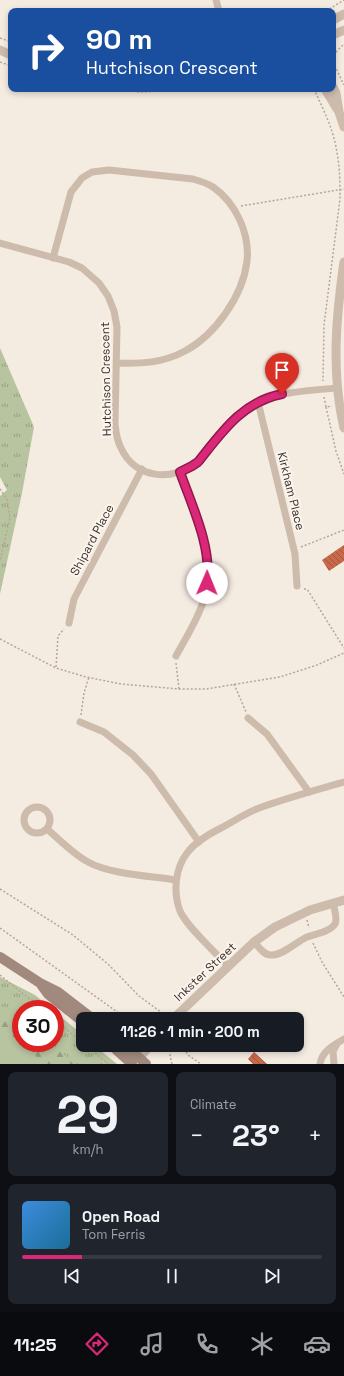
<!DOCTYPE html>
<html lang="en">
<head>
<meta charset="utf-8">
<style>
	body { margin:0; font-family:"Space Grotesk",sans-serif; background:#20242c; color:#f1f3f6; height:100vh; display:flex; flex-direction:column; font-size:15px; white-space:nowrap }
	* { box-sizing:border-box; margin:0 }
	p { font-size:13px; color:#9ea1a6 }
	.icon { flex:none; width:22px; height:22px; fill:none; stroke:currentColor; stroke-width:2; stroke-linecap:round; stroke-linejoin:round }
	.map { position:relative; height:1064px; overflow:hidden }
	.details { display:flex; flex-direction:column; gap:8px; padding:8px; background:#0d0f14; flex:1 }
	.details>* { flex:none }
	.banner { position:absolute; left:8px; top:8px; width:328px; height:84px; border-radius:8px; box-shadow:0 2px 6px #0003; background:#1a4fa0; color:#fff; overflow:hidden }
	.speed { position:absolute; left:12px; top:1000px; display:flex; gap:8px; font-size:20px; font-weight:700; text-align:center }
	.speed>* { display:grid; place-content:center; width:52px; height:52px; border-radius:50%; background:#171b24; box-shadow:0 2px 6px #0003; line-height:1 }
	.speed .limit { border:6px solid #d22; background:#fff; color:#111 }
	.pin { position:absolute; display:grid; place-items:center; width:34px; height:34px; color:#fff; margin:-41px -17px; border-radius:50% 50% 50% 0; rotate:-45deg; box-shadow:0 0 4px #0007 }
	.pin .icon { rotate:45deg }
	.me { position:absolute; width:44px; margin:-22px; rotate:1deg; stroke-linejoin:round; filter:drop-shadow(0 0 3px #0008) }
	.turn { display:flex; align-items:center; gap:14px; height:84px; padding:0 12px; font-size:18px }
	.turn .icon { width:52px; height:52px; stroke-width:2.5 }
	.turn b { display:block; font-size:28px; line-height:34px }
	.big { font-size:30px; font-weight:800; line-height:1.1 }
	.details .tile { flex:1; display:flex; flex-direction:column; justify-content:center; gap:6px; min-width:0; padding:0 14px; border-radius:8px; background:#20242c }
	.details .dial { align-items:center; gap:0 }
	.dial b { font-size:52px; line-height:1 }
	.song { display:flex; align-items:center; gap:12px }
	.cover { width:48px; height:48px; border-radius:6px; background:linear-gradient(135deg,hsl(210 70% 55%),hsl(200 70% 35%)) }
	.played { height:4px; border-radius:2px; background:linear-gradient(90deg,#db2777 20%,#363941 20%) }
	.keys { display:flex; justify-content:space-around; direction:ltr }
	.heat { display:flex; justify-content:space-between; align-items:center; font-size:22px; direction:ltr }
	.details .tiles { flex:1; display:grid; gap:8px; grid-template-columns:1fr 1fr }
	.tile:last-child { grid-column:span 2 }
	.trip { position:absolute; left:76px; top:1012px; width:228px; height:40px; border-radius:8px; background:#171b24; box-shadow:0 2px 6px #0003; font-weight:800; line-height:40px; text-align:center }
	.dock { display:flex; height:64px; justify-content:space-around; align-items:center; background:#090b0e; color:#9ea1a6 }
	.dock .icon { width:28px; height:28px }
	.dock .on { color:#db2777 }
	.dock b { font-size:18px; color:#f1f3f6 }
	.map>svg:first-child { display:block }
</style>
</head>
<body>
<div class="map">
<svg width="344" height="1064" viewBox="0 0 344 1064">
	<defs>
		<pattern id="grass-tufts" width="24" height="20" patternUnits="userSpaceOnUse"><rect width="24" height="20" fill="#b8c4a0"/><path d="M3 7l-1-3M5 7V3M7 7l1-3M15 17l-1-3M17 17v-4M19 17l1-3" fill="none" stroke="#97a083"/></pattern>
		<pattern id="forest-firs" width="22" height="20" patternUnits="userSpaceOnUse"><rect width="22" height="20" fill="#b8c4a0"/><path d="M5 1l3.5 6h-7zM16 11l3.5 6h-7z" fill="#97a083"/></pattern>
		<pattern id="building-back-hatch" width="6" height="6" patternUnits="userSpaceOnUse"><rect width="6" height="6" fill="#c8694b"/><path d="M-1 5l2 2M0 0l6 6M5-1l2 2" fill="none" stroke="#a4573f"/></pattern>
	</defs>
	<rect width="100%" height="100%" fill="#f4ebe1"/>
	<!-- grass -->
	<g fill="url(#grass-tufts)">
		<path d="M0,348L34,427L22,493L0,594V496L7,490L0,477Z"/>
		<path d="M0,977L35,995L51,1009H21V1043H55V1012L83,1035V1045H94L117,1064H0Z"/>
	</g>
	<!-- forest -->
	<path fill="url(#forest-firs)" d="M0,1012L21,1021V1043H49L76,1064H0Z"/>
	<!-- park -->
	<path fill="#b8c4a0" d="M0,1029L28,1049L45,1064H0Z"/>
	<!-- building -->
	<g fill="url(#building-back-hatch)">
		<path d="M344,545V561L329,571L322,560Z"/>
		<path d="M254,1052L267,1064H253L248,1059Z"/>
	</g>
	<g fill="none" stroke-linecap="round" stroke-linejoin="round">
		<!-- path -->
		<g stroke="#b9a596" stroke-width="1.5" stroke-dasharray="2 2" stroke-linecap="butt">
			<path d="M326,11L344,0"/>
			<path d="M0,38L11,42"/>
			<path d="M333,55L344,44"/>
			<path d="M0,62L11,66"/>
			<path d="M333,62L344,85"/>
			<path d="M109,89L140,92L197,89"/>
			<path d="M314,89C323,109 334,130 337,153C340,168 340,184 340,199L324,325L323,381"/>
			<path d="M241,206L344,189"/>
			<path d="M324,397L326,407L332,406"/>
			<path d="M326,407L336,451L344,474"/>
			<path d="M0,489L7,499L10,518L0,561"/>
			<path d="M301,547L344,530"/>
			<path d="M304,589H307L344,648"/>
			<path d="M0,639L56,668L86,677L121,684L179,689H206L280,677L317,665L344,653"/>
			<path d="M176,663L179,689"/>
			<path d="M56,667L58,636L64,629"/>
			<path d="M234,684L246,712"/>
			<path d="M81,715L84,693L89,677"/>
			<path d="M0,889L73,935L109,965L139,996L165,1015"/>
			<path d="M307,920L309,928"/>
			<path d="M0,928L127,1019"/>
			<path d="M313,943L322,962L344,997"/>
			<path d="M225,952H227L234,949"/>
			<path d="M0,975L42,1009"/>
			<path d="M146,1019L165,1015"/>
			<path d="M55,1020L83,1043"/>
			<path d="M86,1045L108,1064"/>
			<path d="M182,1045L188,1055L201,1064"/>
			<path d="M172,1064L170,1055L173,1045"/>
		</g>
		<!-- minor -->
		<g stroke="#cdbbac" stroke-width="7">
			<path d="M216,0L219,11"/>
			<path d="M0,243L69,262L82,268L99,283L108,296L114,311L117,327L115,424C116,433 117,441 121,448C135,479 173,482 197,462C209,448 219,434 231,421C259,392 300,391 338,388"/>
			<path d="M53,258L71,192L82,178L92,172L109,170L193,179C200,181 207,183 213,187C236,203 250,234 247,261C243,296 215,335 185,351C163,363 141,364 117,363"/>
			<path d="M258,402L295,554L297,586"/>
			<path d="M69,623L74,599L142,469"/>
			<path d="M176,656C187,636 200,615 206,593C216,556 192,507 180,472"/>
			<path d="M248,718L267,734L309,792"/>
			<path d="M80,722L104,732L133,755L151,774L199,842"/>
			<circle cx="37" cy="820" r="13"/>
			<path d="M47,829C60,840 73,854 88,862C109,874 151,876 176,880"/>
			<path d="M254,942C259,947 263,955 271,955C282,956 296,942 307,937C315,934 330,932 335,924C338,918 334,909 333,903"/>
			<path d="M228,966C215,952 187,927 180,911C173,892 175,869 187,853C195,842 209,834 221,828C234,821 246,813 259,808C287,798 316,790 344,782"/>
			<path d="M320,1064C322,1051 334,1045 344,1039"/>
			<path d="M334,1064L333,1051L337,1044"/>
		</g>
		<!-- tertiary -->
		<g stroke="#cdbbac" stroke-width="9">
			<path d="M333,20L344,14"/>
			<path d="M333,35L344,30"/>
			<path d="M0,50L11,55"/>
			<path d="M333,87L336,93L339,112L344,127"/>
			<path d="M325,89L337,109"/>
			<path d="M344,262C336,317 331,373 344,428"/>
			<path d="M173,1019L254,942L275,927L310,910L344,900"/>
			<path d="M132,1060L139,1058L151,1045"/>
		</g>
		<!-- secondary -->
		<g stroke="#a18a7d" stroke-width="10">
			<path d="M0,957L40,983L58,992L93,1019"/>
			<path d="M42,986L48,994L83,1022"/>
			<path d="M111,1045L132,1064"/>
			<path d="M125,1045L146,1064"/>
		</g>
	</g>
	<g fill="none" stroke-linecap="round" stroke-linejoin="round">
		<defs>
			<path id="route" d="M207,583C212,547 192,506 180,472L192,466L198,462C222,432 242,402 282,394"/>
		</defs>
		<!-- route casing -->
		<use href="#route" stroke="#8e194d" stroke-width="10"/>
		<!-- route -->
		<use href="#route" stroke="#db2777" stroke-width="7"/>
	</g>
	<g text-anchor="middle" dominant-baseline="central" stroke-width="4" stroke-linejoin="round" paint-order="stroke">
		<!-- street labels -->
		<g font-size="12" fill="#3b302b" stroke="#fbf5ee">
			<text transform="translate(106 379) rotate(-91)">Hutchison Crescent</text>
			<text transform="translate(291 491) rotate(76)">Kirkham Place</text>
			<text transform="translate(92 540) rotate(-62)">Shipard Place</text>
			<text transform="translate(205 972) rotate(-43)">Inkster Street</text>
		</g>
	</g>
</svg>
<div class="speed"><div class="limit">30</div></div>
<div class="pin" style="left:282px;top:394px;background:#d93025"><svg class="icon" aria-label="arrive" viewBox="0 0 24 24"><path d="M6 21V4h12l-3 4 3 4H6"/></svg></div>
<svg class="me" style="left:207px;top:583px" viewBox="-20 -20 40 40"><circle r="19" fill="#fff"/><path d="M0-13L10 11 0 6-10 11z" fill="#db2777"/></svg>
<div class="trip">11:26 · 1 min · 200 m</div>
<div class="banner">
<div class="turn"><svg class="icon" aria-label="right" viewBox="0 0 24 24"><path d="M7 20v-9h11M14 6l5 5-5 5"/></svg><div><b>90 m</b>Hutchison Crescent</div></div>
</div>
</div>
<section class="details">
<div class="tiles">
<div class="tile dial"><b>29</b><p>km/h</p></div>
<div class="tile"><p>Climate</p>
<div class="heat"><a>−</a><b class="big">23°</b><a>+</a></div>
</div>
<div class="tile">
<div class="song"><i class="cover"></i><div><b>Open Road</b><p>Tom Ferris</p></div></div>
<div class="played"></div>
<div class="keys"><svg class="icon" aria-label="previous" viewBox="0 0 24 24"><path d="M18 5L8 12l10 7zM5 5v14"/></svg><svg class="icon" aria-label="pause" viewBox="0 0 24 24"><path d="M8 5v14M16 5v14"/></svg><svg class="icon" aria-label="next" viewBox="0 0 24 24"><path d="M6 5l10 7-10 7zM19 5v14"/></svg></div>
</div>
</div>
</section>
<nav class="dock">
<b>11:25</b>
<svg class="icon on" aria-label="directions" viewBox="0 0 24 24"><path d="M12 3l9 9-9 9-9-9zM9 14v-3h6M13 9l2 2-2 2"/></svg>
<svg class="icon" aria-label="music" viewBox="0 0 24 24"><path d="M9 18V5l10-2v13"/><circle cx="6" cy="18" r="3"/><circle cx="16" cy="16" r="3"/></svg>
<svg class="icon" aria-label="phone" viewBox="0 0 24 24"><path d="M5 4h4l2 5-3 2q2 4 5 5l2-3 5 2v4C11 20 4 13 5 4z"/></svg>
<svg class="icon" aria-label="climate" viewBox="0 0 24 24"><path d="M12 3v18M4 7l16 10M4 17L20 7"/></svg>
<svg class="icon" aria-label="car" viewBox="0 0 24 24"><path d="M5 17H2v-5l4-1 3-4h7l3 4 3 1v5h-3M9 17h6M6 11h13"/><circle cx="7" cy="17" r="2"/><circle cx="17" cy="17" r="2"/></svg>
</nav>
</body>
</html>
